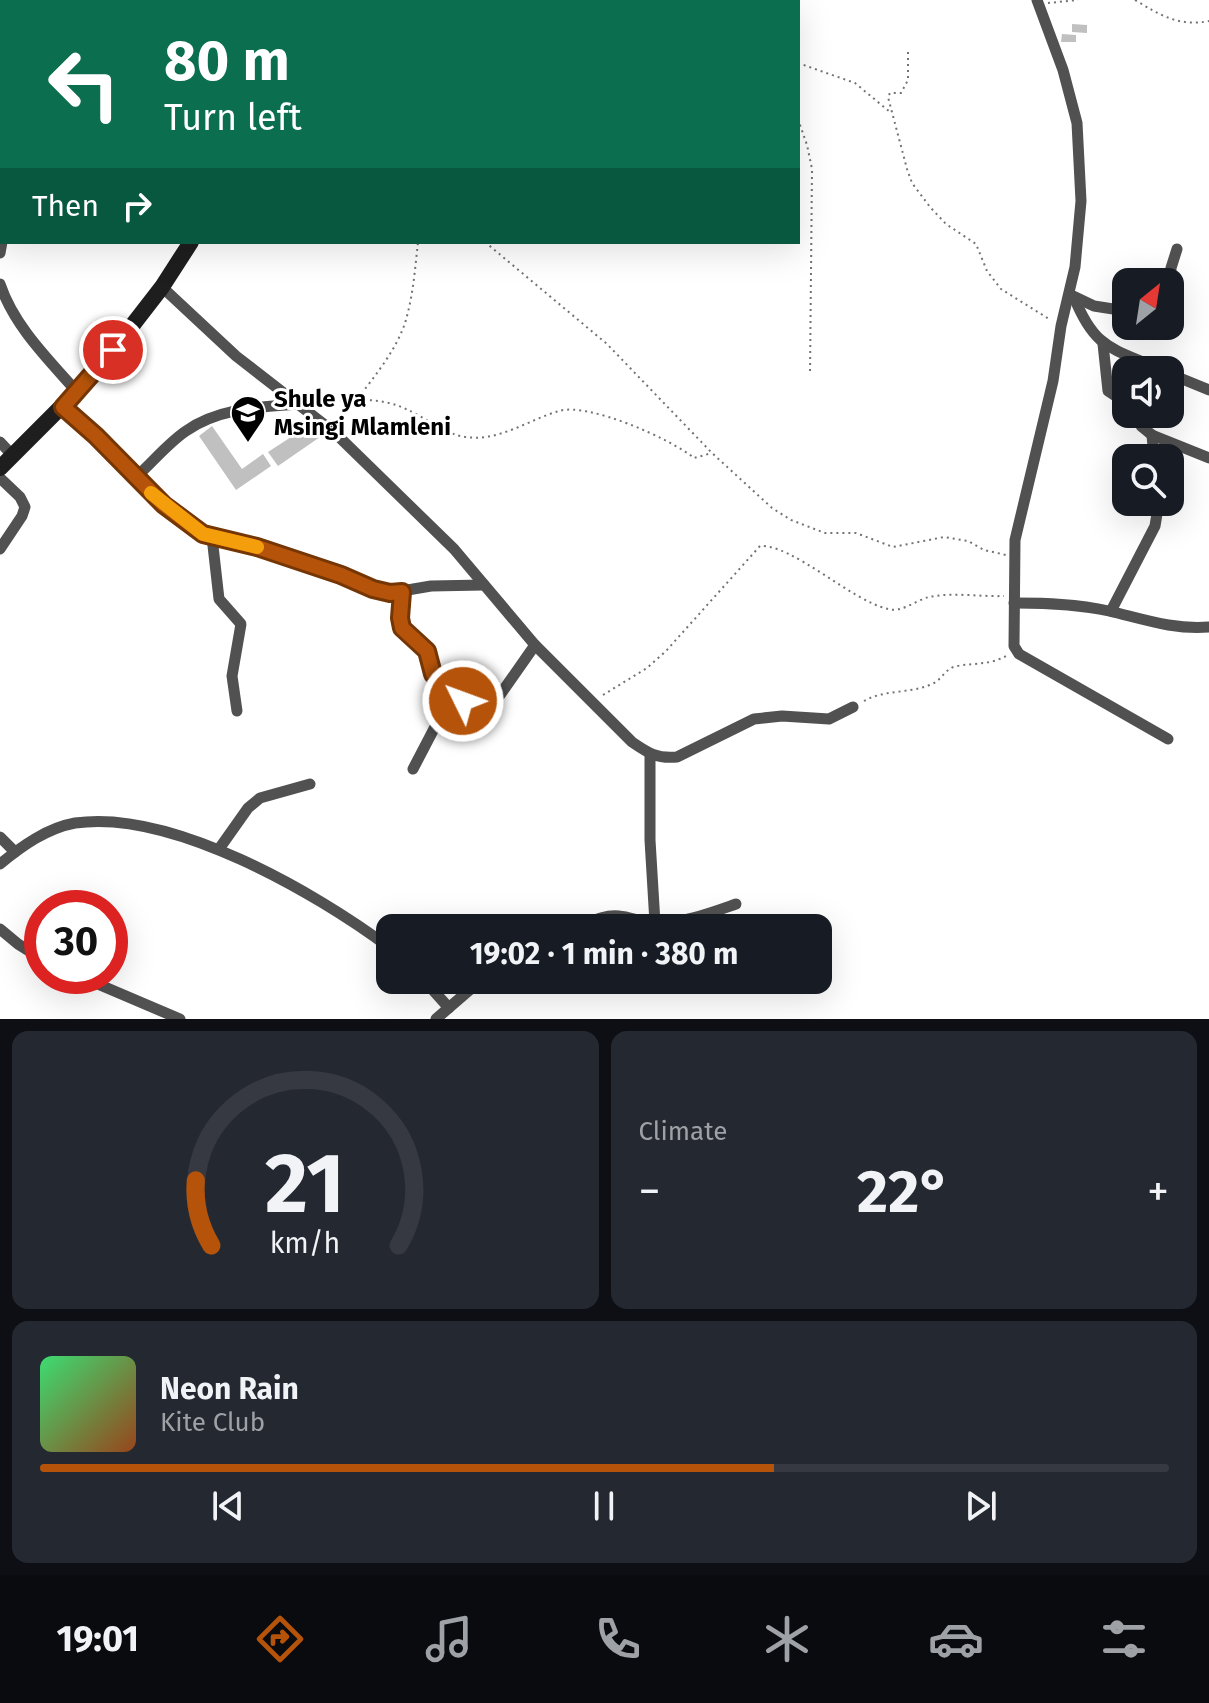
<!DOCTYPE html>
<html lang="en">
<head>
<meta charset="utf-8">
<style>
	body { margin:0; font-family:"Fira Sans",sans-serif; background:#242831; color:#f1f3f6; height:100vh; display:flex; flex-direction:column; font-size:30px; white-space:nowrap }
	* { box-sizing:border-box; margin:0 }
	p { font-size:26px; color:#9ea1a6 }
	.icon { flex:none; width:44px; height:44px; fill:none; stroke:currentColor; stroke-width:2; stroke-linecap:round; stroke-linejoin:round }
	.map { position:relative; height:1019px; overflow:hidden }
	.panel { display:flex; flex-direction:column; gap:12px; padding:12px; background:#0d0f14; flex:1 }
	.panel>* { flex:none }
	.top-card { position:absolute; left:0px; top:0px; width:800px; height:244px; box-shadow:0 8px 32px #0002; background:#0b6e4f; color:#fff; overflow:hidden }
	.needle { width:52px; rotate:30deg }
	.fabs { position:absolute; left:1112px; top:268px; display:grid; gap:16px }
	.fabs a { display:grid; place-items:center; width:72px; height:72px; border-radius:16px; background:#171b24; box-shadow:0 8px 32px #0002; font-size:40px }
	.speed { position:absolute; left:24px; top:890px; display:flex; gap:16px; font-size:40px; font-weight:700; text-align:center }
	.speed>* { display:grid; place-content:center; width:104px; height:104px; border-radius:50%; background:#171b24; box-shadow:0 8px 32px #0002; line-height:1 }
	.speed .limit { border:12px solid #d22; background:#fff; color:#111 }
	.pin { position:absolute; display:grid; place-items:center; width:68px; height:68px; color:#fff; margin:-34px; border:4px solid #fff; border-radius:50%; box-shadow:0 2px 8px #0007 }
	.me { position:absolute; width:88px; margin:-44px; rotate:312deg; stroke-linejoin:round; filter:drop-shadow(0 0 6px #0008) }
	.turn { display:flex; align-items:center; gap:28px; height:168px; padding:0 32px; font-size:36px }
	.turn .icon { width:104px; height:104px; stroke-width:2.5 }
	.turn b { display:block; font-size:56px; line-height:68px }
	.then { display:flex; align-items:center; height:76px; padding:0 32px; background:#0003; gap:16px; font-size:30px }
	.big { font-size:60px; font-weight:700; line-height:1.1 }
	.panel .card { flex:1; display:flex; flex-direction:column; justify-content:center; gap:12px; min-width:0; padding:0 28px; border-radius:16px; background:#242831 }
	.panel .dial { align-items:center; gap:0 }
	.dial svg { height:208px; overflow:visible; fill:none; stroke:#363941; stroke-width:7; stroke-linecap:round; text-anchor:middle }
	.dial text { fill:#f1f3f6; stroke:none }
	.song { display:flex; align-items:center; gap:24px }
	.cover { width:96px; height:96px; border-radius:12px; background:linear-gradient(135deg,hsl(140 70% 55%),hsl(20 70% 35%)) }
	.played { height:8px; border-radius:4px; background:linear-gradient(90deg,#b45309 65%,#363941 65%) }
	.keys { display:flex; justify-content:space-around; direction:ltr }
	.heat { display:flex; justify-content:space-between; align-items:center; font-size:44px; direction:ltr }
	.panel .tiles { flex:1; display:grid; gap:12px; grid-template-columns:1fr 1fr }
	.card:last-child { grid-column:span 2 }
	.trip { position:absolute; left:376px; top:914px; width:456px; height:80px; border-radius:16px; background:#171b24; box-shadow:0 8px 32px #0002; font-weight:700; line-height:80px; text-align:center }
	.tabs { display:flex; height:128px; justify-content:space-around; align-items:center; background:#090b0e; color:#9ea1a6 }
	.tabs .icon { width:56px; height:56px }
	.tabs .current { color:#b45309 }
	.tabs b { font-size:36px; color:#f1f3f6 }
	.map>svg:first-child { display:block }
</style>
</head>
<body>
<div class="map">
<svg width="1209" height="1019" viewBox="0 0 1209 1019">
	<rect width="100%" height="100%" fill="#fff"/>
	<!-- building -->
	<g fill="#c0c0c0">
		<path d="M1072,24L1087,25V33L1072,32Z"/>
		<path d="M1062,34L1076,35V42H1061Z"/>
		<path d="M311,424L320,437L278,466L268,452Z"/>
		<path d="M212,426L242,469L263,454L271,466L236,490L199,436Z"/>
	</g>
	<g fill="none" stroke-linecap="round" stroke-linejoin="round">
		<!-- path -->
		<g stroke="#737373" stroke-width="2" stroke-dasharray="2 4" stroke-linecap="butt">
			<path d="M747,0L748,2"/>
			<path d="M1135,0C1160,15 1179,27 1209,21"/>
			<path d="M1048,3L1078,0"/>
			<path d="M908,52V80L901,93H890L888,97L907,169L912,183L930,207L946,224L976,244L987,271L1001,289L1049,319"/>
			<path d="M798,63L855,83L890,112"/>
			<path d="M798,119L807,145L812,169L810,375"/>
			<path d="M485,242L607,344L712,453L772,508L791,520L825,533H856L893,547L944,537L968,541L984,550L1006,555"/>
			<path d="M358,398C375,376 396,350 405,323C413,297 415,269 418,242"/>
			<path d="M316,403C348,401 376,395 406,409C425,417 446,435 466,437C499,442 530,419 559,411C588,402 671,439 694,458L712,453"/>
			<path d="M603,695L647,668L666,651L760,546C792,544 852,601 888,609C902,613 916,600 929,597C953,592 980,597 1004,596"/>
			<path d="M864,701C885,689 910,694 932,684C942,680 945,668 957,666C974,663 990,665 1006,656"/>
		</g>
		<!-- street -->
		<g stroke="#515151" stroke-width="11">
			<path d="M215,0L216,2"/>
			<path d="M354,0L355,2"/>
			<path d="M1037,0L1063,70L1077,123L1081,201L1075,267L1061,326L1053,381L1015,540L1014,646L1019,654L1168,739"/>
			<path d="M0,201L2,221"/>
			<path d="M0,253L2,242"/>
			<path d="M0,284C14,326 48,359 77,392"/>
			<path d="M162,287L236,356L334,432L454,549L535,645L632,742C648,753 657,759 677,757L754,719L782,716L829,719L853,707"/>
			<path d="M1170,289L1171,268L1177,249"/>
			<path d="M1073,296L1094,306L1126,311"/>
			<path d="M1074,297C1095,350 1113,348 1161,370"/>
			<path d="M1103,344L1108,391L1126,403"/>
			<path d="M1170,374L1209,390"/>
			<path d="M63,407L96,436L164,505L203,534L257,547L341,575L373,589L390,593L431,586L484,585"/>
			<path d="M1138,414L1141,426L1152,435L1209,458"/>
			<path d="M1152,435L1154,458"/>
			<path d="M0,442L12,455"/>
			<path d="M136,477C152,463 168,443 186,431C219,408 260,407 299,404"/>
			<path d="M0,478L20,497L25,507L22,516L0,549"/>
			<path d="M212,537L219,599L241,624L232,676L237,711"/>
			<path d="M402,592L400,618L402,628L427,651L433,674L459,694L463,701L461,706L437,723L413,769"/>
			<path d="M1014,603C1047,603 1077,604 1109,611C1143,619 1174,630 1209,627"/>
			<path d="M1111,611L1155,526L1159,502"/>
			<path d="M462,698L488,699L500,695L535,645"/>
			<path d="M650,754V840L655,923"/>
			<path d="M0,837L15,852"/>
			<path d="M219,849L248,808L260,798L310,784"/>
			<path d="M0,864C22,846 47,828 75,823C171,809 315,892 390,948"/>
			<path d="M576,928C589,923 604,914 619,916C631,917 643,923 656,923C684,923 710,913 736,904"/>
			<path d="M0,929L18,944L42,959"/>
			<path d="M79,976L180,1019"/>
			<path d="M424,980L449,1008"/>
			<path d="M436,1019L481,980"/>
		</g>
		<!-- secondary -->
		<g stroke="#1e1e1e" stroke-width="16">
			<path d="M431,2L435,0"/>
			<path d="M0,468L97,371L162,287L191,242"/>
		</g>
	</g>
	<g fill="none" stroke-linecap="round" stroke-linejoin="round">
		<defs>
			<path id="route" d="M113,350L63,407L96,436L164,505L203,534L257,547L341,575L373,589L390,593L402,592L400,618L402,628L427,651L433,674L459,694L463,701"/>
		</defs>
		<!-- route casing -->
		<use href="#route" stroke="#753606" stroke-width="20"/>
		<!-- route -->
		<use href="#route" stroke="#b45309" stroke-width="14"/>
		<!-- slow -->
		<path stroke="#f59e0b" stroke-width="14" d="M151,493L203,534L257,547"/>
	</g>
	<!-- icons -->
	<defs>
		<symbol id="school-pin" viewBox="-11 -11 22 30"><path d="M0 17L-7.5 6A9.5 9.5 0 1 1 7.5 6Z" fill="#000" stroke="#fff"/><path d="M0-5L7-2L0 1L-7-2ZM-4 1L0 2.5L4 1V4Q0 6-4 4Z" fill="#fff"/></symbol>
	</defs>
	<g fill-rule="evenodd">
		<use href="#school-pin" x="228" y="393" width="40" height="54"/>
	</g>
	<g text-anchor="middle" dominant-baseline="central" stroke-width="6" stroke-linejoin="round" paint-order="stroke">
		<!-- poi labels -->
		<g font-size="24" font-weight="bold" fill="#000" stroke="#fff" text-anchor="start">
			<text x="274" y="399">Shule ya<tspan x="274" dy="28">Msingi Mlamleni</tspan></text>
		</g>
	</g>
</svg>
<div class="fabs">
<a><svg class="needle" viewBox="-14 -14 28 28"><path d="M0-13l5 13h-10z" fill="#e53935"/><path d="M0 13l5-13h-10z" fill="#9ea1a6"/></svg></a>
<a><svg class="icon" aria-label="sound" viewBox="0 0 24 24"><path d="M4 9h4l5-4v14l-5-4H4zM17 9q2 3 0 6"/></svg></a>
<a><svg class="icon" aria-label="search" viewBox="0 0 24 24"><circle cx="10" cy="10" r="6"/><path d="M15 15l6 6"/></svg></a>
</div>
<div class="speed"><div class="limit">30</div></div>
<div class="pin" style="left:113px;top:350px;background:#d93025"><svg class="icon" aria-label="arrive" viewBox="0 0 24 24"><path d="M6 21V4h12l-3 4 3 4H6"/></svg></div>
<svg class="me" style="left:463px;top:701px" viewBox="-20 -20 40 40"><circle r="17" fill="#b45309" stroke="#fff" stroke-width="3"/><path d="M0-11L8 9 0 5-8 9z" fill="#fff"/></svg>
<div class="trip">19:02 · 1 min · 380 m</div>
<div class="top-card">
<div class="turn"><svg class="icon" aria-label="left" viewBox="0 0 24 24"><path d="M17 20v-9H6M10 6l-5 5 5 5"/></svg><div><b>80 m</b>Turn left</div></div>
<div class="then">Then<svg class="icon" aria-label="right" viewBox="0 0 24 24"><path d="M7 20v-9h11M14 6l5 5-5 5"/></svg></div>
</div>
</div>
<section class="panel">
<div class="tiles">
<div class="card dial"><svg viewBox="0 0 100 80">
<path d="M14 69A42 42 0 1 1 86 69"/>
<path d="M14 69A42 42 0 0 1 8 44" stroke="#b45309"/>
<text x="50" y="56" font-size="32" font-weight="700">21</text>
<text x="50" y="72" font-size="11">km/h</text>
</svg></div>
<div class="card"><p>Climate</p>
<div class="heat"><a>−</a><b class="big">22°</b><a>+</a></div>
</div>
<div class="card">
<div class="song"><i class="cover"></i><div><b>Neon Rain</b><p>Kite Club</p></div></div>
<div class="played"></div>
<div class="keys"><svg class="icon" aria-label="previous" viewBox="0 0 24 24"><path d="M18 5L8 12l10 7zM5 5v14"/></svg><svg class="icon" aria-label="pause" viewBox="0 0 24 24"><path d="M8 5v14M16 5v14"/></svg><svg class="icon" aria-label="next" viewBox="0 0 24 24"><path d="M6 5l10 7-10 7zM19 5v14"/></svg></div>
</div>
</div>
</section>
<nav class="tabs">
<b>19:01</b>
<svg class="icon current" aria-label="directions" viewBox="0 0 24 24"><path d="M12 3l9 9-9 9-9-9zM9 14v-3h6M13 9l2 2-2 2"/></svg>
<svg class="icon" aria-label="music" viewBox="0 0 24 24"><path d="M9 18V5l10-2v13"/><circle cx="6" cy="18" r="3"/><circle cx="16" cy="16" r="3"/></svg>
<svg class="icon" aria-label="phone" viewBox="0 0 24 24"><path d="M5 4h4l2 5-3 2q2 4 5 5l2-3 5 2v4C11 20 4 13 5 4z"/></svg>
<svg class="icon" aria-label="climate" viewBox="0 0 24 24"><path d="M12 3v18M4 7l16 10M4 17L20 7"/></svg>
<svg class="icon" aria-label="car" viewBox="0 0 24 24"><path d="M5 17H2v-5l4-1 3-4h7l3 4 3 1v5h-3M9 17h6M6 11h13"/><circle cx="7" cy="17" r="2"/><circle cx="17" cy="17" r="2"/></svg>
<svg class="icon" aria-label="filters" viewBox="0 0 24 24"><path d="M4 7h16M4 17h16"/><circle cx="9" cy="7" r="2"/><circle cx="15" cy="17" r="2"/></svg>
</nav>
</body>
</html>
